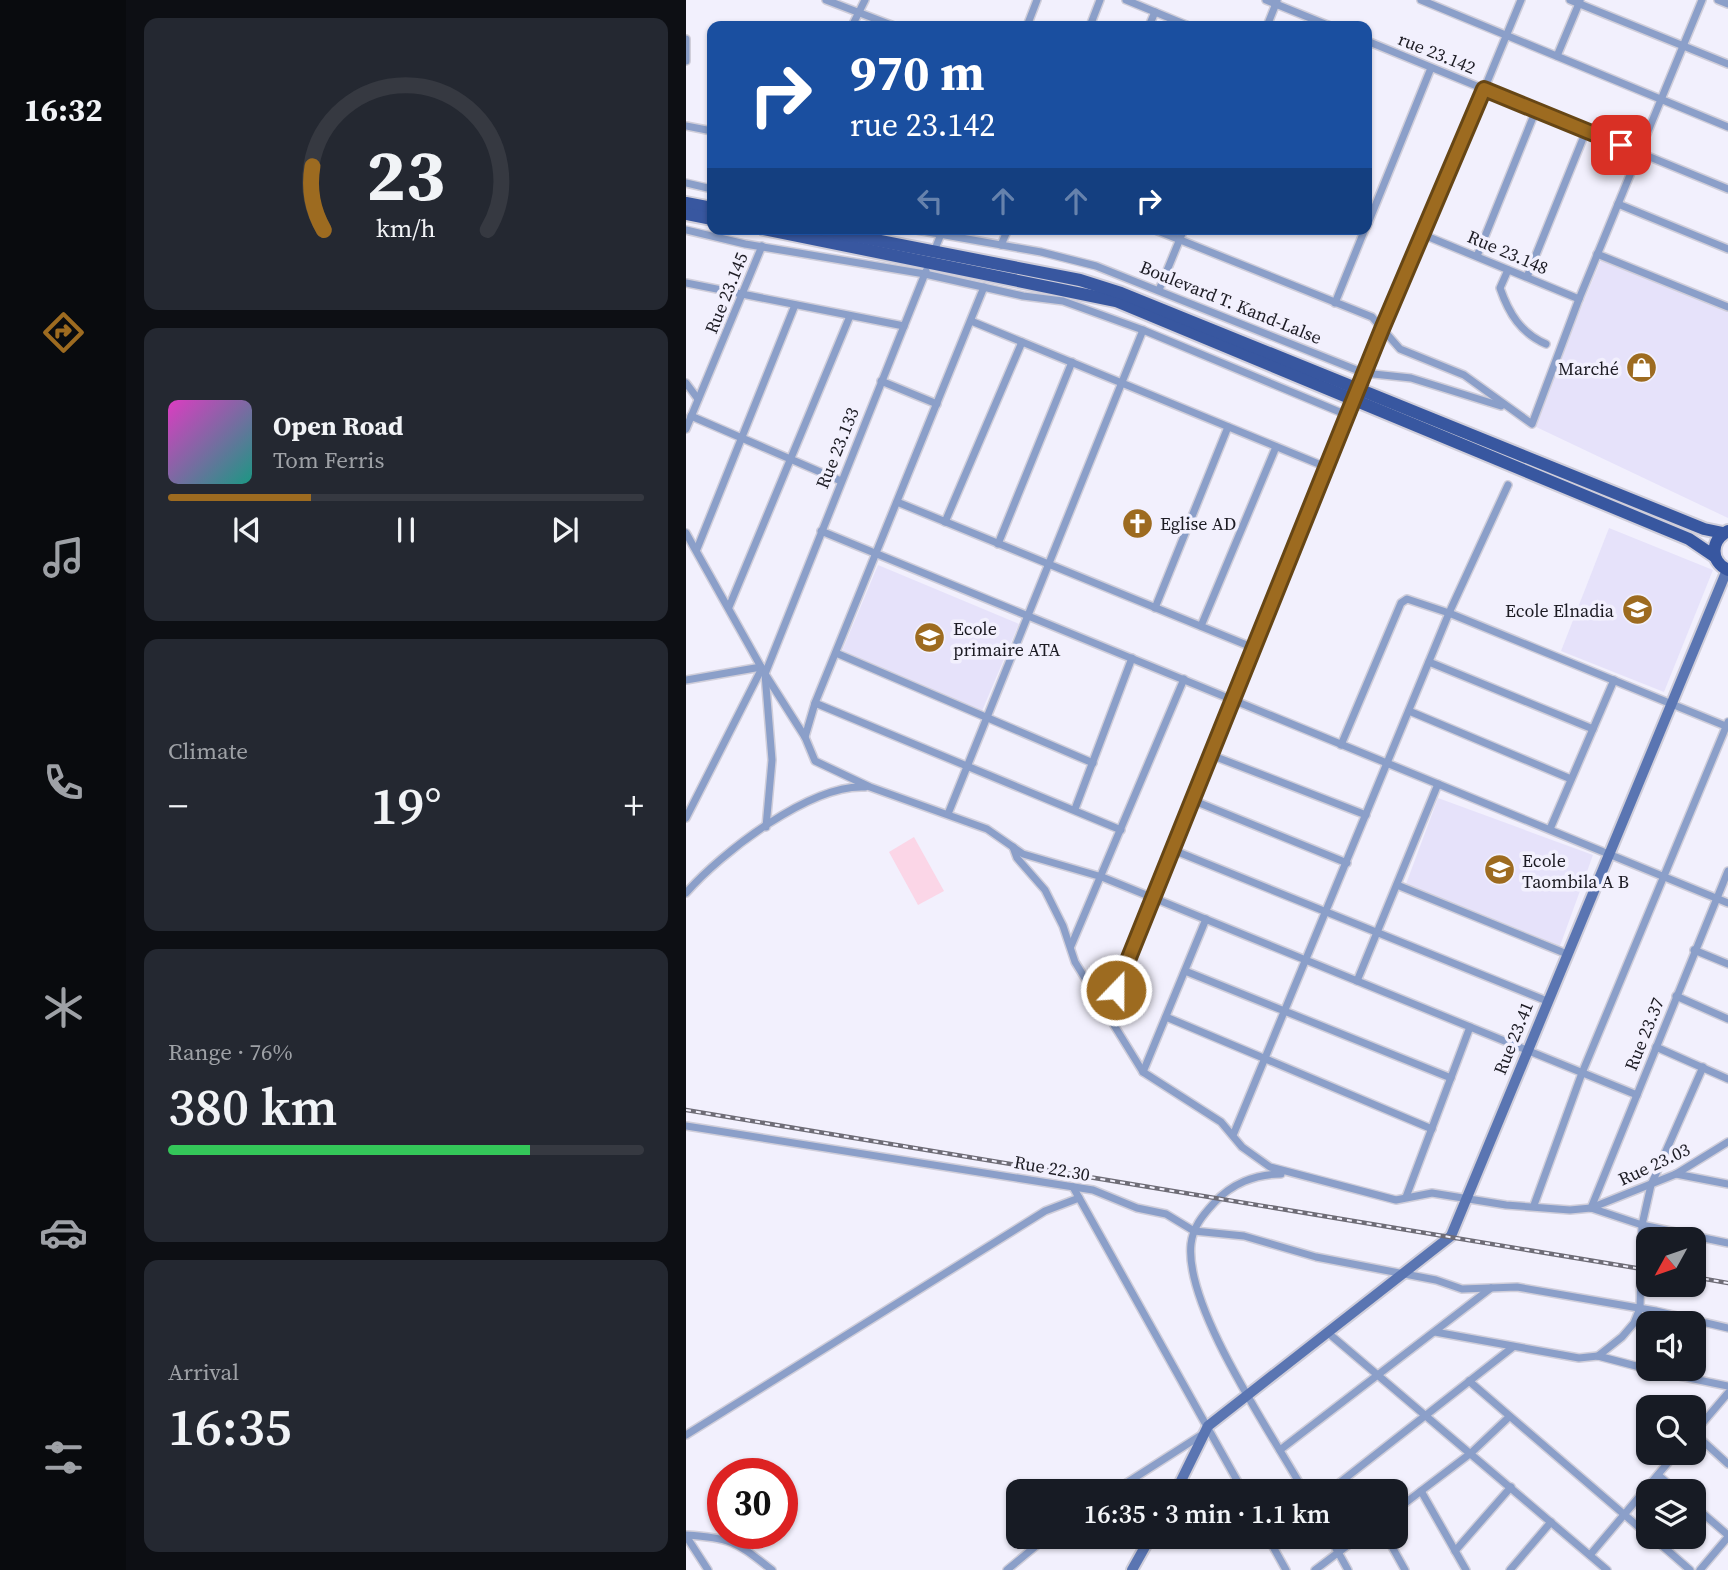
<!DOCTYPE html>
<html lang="en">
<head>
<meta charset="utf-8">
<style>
	body { margin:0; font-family:"Source Serif 4",serif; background:#242831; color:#f1f3f6; height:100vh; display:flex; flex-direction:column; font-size:26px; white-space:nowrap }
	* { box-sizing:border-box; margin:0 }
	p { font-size:23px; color:#9ea1a6 }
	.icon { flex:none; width:38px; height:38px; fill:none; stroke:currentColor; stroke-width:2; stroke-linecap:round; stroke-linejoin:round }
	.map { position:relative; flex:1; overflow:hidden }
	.details { display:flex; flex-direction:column; gap:18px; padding:18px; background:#0d0f14; width:560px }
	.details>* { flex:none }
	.banner { position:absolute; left:21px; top:21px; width:665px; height:214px; border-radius:14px; box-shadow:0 2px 5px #0004; background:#1a4fa0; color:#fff; overflow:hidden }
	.needle { width:46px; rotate:230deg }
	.fabs { position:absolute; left:950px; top:1227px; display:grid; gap:14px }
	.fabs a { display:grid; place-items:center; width:70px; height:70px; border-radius:14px; background:#171b24; box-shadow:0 2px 5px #0004; font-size:35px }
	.speed { position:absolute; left:21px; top:1458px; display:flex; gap:14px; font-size:35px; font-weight:700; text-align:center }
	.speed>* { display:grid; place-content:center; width:91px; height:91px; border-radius:50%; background:#171b24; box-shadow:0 2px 5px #0004; line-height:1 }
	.speed .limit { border:10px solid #d22; background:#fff; color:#111 }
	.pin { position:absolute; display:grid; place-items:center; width:60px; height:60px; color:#fff; margin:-30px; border-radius:14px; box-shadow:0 4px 10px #0006 }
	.me { position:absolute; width:77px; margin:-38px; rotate:22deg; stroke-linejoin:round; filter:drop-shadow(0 0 5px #0008) }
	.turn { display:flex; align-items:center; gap:24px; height:147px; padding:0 28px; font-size:32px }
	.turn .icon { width:91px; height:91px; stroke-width:2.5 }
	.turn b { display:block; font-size:49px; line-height:60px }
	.lanes { display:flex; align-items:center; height:66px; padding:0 28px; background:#0003; justify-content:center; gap:35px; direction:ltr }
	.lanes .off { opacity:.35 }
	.big { font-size:52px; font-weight:600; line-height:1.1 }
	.details .card { flex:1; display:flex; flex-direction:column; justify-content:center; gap:10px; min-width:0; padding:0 24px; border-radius:14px; background:#242831 }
	.details .dial { align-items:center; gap:0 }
	.dial svg { height:182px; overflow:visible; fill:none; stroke:#363941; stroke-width:7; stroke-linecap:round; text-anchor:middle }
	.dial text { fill:#f1f3f6; stroke:none }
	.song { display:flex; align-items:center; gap:21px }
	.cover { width:84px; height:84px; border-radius:10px; background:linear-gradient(135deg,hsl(310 70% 55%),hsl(170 70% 35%)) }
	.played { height:7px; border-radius:4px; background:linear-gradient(90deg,#9d6b20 30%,#363941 30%) }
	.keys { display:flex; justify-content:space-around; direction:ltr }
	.heat { display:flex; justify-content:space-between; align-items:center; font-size:38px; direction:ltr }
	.charge { height:10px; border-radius:5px; background:linear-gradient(90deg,#34c759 76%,#363941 0) }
	.trip { position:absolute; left:320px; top:1479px; width:402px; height:70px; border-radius:14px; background:#171b24; box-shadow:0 2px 5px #0004; font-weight:600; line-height:70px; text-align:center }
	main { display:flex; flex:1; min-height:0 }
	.menu { display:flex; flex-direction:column; width:126px; justify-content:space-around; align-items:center; background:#090b0e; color:#9ea1a6 }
	.menu .icon { width:49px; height:49px }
	.menu .current { color:#9d6b20 }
	.menu b { font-size:32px; color:#f1f3f6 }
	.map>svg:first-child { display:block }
</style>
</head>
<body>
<main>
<nav class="menu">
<b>16:32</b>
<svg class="icon current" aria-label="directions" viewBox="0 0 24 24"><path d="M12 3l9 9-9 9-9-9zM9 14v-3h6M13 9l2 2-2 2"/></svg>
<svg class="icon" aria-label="music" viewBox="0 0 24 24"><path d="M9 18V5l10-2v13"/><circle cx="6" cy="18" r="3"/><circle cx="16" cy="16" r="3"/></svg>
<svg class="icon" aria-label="phone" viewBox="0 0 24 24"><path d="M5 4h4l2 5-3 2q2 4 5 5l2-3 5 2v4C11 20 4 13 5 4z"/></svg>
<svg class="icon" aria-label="climate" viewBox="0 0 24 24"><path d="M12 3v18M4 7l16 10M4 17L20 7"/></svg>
<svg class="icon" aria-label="car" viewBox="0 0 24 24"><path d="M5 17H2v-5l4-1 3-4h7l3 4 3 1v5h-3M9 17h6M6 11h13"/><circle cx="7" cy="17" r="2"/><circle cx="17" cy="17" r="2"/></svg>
<svg class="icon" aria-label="filters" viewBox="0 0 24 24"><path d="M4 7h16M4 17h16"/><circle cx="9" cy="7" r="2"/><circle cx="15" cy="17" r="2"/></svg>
</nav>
<section class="details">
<div class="card dial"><svg viewBox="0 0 100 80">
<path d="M14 69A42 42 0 1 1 86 69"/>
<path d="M14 69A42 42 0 0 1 9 41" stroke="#9d6b20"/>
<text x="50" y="56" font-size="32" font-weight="700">23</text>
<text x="50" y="72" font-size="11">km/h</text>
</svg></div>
<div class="card">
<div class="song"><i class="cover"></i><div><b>Open Road</b><p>Tom Ferris</p></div></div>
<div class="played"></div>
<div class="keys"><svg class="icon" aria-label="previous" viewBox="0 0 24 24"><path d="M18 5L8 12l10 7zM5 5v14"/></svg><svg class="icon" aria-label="pause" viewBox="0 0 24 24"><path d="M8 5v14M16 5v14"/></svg><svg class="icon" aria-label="next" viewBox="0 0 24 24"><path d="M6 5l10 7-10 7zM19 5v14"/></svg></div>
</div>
<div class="card"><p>Climate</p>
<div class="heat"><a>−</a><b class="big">19°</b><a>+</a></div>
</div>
<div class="card"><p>Range · 76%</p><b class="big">380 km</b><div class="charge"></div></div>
<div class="card"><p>Arrival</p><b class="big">16:35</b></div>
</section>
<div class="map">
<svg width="1042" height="1570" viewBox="0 0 1042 1570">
	<rect width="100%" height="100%" fill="#f2f0fd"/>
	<!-- built -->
	<g fill="#e6e2fa">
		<path d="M915,260L1042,310V518L846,425Z"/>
		<path d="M923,528L1027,570L978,692L875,651Z"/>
		<path d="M192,565L333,624L296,711L156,651Z"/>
		<path d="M752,798L907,855L874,946L720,884Z"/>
	</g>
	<!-- green -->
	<path fill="#fbd6e7" d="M228,837L258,891L232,905L203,852Z"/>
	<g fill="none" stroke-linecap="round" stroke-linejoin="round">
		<defs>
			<g id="street">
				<path d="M140,0L208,26"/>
				<path d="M440,0L503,26"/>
				<path d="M580,0L644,26"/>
				<path d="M735,0L1042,127"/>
				<path d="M884,0L1042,64"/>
				<path d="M1032,0L1042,4"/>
				<path d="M166,26L179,0"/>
				<path d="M341,26L351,0"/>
				<path d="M404,26L414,0"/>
				<path d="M463,26L469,12"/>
				<path d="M581,26L591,1"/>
				<path d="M0,39V61"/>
				<path d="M681,41L1042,189"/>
				<path d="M871,56L894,1"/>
				<path d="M0,126L26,131"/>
				<path d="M0,183L26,189"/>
				<path d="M932,204L1042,249"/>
				<path d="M681,226L745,68"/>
				<path d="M225,229L355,252L410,266L678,373L725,378L815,406"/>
				<path d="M467,229L686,317L714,349L778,375L846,424L893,299L1016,0"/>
				<path d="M0,230L59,244L239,274L337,296L377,301L457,330L661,415"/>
				<path d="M738,235L893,299"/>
				<path d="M315,245L322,229"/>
				<path d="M247,254L257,229"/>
				<path d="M911,254L1042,307"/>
				<path d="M791,256L850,110"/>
				<path d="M822,270L814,288C823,314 835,333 860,344"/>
				<path d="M841,277L900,131"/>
				<path d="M0,283L218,326"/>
				<path d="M473,290L498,229"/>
				<path d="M649,303L679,229"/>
				<path d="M285,321L640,467"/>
				<path d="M195,381L251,404"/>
				<path d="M0,383L12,399"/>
				<path d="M5,416L155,481"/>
				<path d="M0,429L76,246"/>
				<path d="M211,502L568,648"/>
				<path d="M259,522L336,342"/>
				<path d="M135,531L1042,903"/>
				<path d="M0,533L79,674L119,737L129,761L184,787L301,829L337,854L416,877L951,1095"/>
				<path d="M312,544L386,362"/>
				<path d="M11,549L109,305"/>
				<path d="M43,607L164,316"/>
				<path d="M469,608L542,427"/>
				<path d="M515,626L590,447"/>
				<path d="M150,653L407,763"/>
				<path d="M743,662L907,729"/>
				<path d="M0,680L75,667"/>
				<path d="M129,703L435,830"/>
				<path d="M723,711L885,779"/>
				<path d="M119,737L129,703L298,287"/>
				<path d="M655,745L715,603L721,599L763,613L1042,727"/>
				<path d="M525,755L680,815"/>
				<path d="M506,800L661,863"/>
				<path d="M389,809L446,658"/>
				<path d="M262,814L457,330"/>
				<path d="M0,818L76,668"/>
				<path d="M80,827L86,760L79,674L240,271"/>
				<path d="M864,829L928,680"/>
				<path d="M327,847L331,858L359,890L377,926L389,962L457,1072L535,1122L556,1147L584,1167L710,1200L746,1193L820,1205L884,1210L905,1208L956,1225L1042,1243"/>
				<path d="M487,850L861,1001"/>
				<path d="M711,885L881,954"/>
				<path d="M0,893C35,853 124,784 179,787"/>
				<path d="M385,946L498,679"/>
				<path d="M1008,950L1042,964"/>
				<path d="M499,971L765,1078"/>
				<path d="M671,981L752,784"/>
				<path d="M990,996L1042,1019"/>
				<path d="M421,1013L696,329L738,235L835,0"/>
				<path d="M480,1017L746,1129"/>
				<path d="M970,1047L1042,1079"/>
				<path d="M457,1072L520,919"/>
				<path d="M0,1126L407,1190L451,1208L480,1214L508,1231L558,1236L630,1257L750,1280L776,1289L831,1287L970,1311L1042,1328"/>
				<path d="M548,1133L763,613L822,485"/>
				<path d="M595,1174C569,1174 545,1184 528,1203C516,1216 507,1227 505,1244C498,1307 586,1434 618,1491"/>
				<path d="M990,1174L1042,1184"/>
				<path d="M387,1187L557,1491"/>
				<path d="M720,1197L784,1027"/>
				<path d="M848,1205L896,1073L1042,722"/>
				<path d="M905,1208L1042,871"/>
				<path d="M905,1208L990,1174L1042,1142"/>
				<path d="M641,1332L921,1570"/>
				<path d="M749,1332L893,1358L912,1356L969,1371L1042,1386"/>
				<path d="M912,1356L936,1337L948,1323L954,1308L956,1225L965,1185L1017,1067"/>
				<path d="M783,1381L962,1535"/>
				<path d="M1008,1433L1042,1393"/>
				<path d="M1008,1433L1042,1464"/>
				<path d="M0,1435L359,1211L393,1198"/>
				<path d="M594,1450L805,1288"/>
				<path d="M972,1475L991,1491"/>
				<path d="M428,1491L517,1434"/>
				<path d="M643,1491L827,1347"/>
				<path d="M735,1491L780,1570"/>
				<path d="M1008,1506L1042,1535"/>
				<path d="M710,1510L785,1453L823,1417"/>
				<path d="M0,1535C47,1538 50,1542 86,1570"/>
				<path d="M0,1536L22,1570"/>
				<path d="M581,1536L600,1570"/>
				<path d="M643,1536L662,1570"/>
				<path d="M700,1536L719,1570"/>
				<path d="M965,1536L1004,1570"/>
				<path d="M769,1551L825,1487"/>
				<path d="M904,1555L991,1452"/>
				<path d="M321,1570L362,1536"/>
				<path d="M629,1570L674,1536"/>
				<path d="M824,1570L865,1522"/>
				<path d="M1014,1570L1042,1537"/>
			</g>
			<g id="secondary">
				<path d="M490,1491L522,1426L765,1236L1041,570"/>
				<path d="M446,1570L465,1536"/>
			</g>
			<g id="primary">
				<path d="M0,203L26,208"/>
				<path d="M0,214L26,219"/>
				<path d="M78,229L430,301L1003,539L1028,556"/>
				<path d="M133,229L394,280L435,293L1018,529L1037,533"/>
				<path d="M1042,531C1024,541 1024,561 1042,570"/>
			</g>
		</defs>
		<!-- street casing -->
		<use href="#street" stroke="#d0ceda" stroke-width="10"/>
		<!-- secondary casing -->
		<use href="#secondary" stroke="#d0ceda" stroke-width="14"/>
		<!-- primary casing -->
		<use href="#primary" stroke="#d0ceda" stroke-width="16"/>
		<!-- street -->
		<use href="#street" stroke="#8b9fc9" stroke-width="7"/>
		<!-- secondary -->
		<use href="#secondary" stroke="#5a75b2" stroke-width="10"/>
		<!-- primary -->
		<use href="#primary" stroke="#3857a0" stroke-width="12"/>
		<defs>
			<g id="rail">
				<path d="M0,1110L962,1270"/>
				<path d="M1008,1277L1042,1283"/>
			</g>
		</defs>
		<!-- rail casing -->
		<use href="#rail" stroke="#6e6c76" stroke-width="4.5"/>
		<!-- rail -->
		<use href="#rail" stroke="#f2f0fd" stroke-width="2" stroke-dasharray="5" stroke-linecap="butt"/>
	</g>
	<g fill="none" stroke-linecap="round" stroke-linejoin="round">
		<defs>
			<path id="route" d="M430,990L696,329L798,89L935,145"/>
		</defs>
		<!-- route casing -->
		<use href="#route" stroke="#664615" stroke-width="18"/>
		<!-- route -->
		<use href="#route" stroke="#9d6b20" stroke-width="12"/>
	</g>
	<!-- icons -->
	<defs>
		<symbol id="shop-disc" viewBox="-11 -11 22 22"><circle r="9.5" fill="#9d6b20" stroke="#f2f0fd"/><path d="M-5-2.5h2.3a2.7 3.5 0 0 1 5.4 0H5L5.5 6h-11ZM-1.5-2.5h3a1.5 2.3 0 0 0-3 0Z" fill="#fff"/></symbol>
		<symbol id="church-disc" viewBox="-11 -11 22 22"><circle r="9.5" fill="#9d6b20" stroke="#f2f0fd"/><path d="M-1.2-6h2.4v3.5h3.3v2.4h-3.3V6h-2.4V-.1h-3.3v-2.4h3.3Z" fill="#fff"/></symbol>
		<symbol id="school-disc" viewBox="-11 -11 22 22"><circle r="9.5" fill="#9d6b20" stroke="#f2f0fd"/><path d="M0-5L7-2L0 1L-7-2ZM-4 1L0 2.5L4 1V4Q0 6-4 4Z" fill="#fff"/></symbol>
	</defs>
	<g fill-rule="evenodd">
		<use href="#shop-disc" x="938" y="350" width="35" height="35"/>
		<use href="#church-disc" x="434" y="506" width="35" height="35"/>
		<use href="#school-disc" x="934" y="592" width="35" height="35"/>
		<use href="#school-disc" x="226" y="620" width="35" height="35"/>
		<use href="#school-disc" x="796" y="852" width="35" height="35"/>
	</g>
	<g text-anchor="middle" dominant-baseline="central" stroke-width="7" stroke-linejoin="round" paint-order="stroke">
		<!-- street labels -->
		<g font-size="18" fill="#1c1b23" stroke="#f2f0fd">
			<text transform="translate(751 53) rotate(22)">rue 23.142</text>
			<text transform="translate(822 252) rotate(23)">Rue 23.148</text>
			<text transform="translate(40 293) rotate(-68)">Rue 23.145</text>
			<text transform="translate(545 302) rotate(22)">Boulevard T. Kand-Lalse</text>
			<text transform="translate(151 448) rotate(-68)">Rue 23.133</text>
			<text transform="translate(958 1034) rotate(-68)">Rue 23.37</text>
			<text transform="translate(827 1038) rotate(-68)">Rue 23.41</text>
			<text transform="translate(968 1164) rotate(-25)">Rue 23.03</text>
			<text transform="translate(366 1168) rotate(10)">Rue 22.30</text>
		</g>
		<!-- poi labels -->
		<g font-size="18" fill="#1c1b23" stroke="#f2f0fd" text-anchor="start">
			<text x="933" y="368" text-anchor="end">Marché</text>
			<text x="474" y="523">Eglise AD</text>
			<text x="928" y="610" text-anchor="end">Ecole Elnadia</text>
			<text x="267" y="628">Ecole<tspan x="267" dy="21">primaire ATA</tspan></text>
			<text x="836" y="860">Ecole<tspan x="836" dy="21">Taombila A B</tspan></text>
		</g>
	</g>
</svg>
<div class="fabs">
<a><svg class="needle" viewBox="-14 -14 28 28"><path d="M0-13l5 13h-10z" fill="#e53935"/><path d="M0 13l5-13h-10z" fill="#9ea1a6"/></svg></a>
<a><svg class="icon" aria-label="sound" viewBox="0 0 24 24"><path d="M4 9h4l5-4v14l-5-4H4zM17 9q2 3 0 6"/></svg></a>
<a><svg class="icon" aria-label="search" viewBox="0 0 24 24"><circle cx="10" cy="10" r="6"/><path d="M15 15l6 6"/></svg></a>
<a><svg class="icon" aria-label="layers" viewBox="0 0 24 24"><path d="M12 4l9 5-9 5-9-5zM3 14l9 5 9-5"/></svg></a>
</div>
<div class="speed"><div class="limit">30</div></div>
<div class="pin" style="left:935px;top:145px;background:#d93025"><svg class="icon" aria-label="arrive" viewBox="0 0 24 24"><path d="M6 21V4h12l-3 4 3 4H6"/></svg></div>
<svg class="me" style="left:430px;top:990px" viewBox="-20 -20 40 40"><circle r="17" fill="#9d6b20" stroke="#fff" stroke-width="3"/><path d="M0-11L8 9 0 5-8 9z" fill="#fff"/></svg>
<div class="trip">16:35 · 3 min · 1.1 km</div>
<div class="banner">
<div class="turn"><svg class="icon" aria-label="right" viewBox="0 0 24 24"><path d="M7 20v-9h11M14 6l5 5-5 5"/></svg><div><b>970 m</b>rue 23.142</div></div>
<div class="lanes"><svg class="icon off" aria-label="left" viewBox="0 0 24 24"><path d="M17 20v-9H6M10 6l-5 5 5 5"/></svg><svg class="icon off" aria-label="ahead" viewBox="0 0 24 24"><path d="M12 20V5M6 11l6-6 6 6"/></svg><svg class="icon off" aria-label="ahead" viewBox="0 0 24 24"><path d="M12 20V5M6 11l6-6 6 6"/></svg><svg class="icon" aria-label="right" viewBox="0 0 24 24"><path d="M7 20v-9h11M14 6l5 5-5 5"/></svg></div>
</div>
</div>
</main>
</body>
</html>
